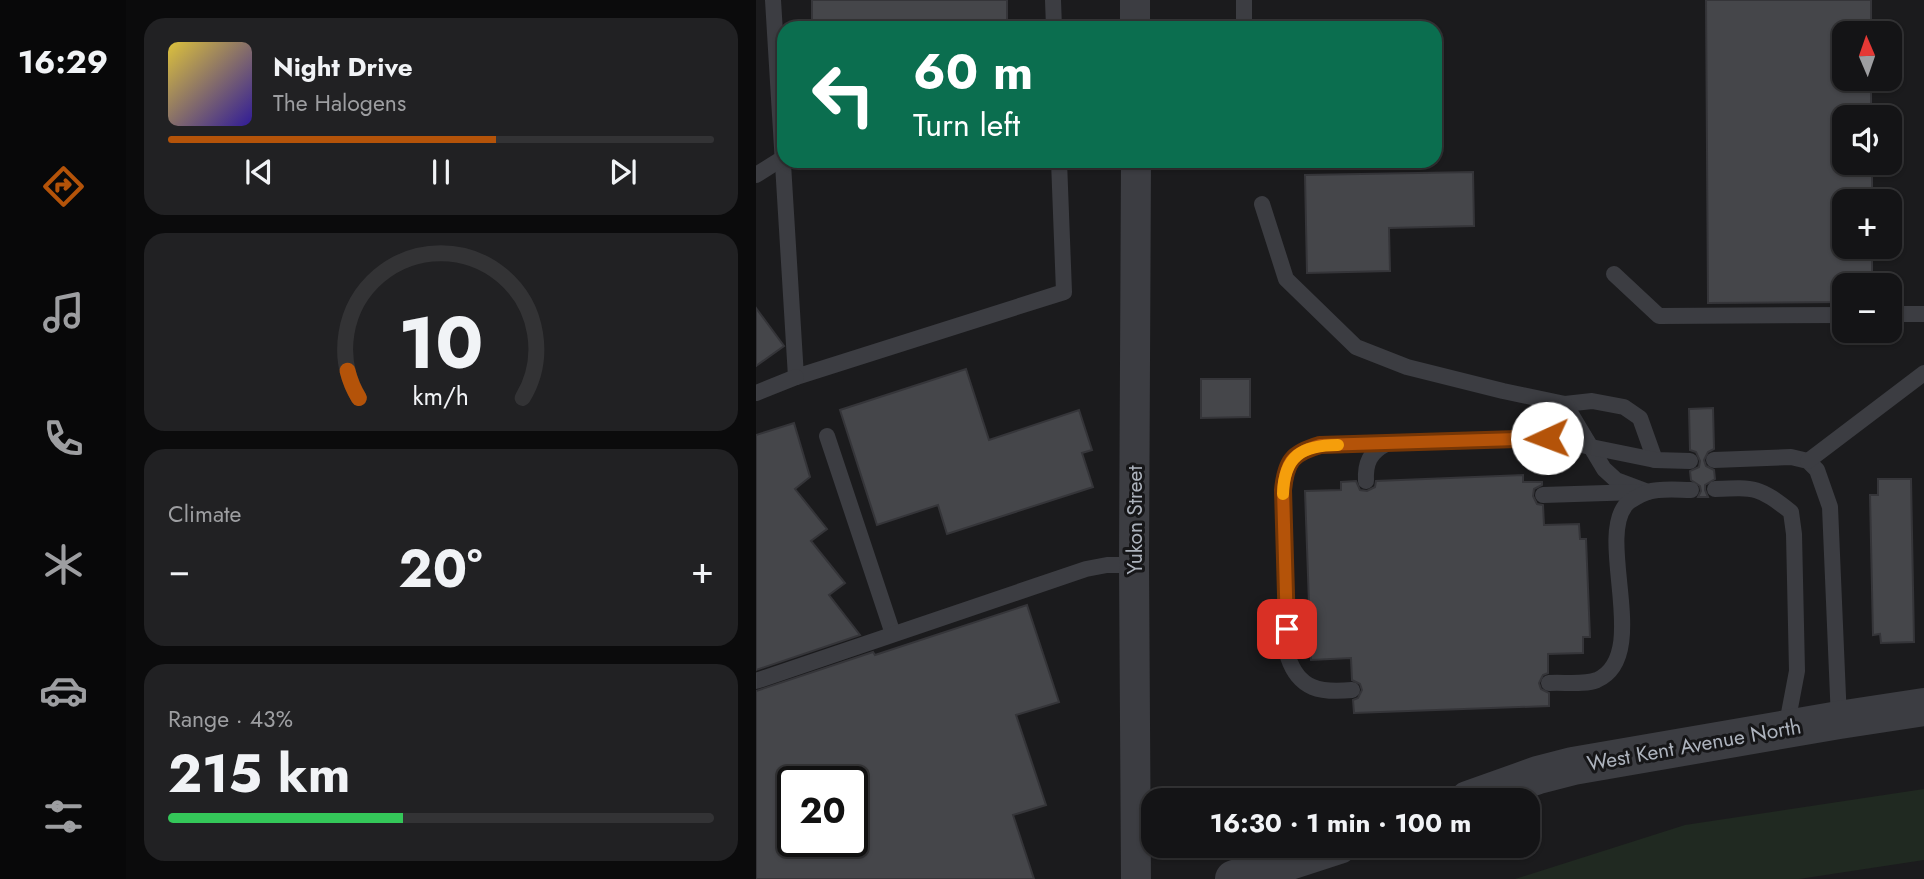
<!DOCTYPE html>
<html lang="en">
<head>
<meta charset="utf-8">
<style>
	body { margin:0; font-family:Jost,sans-serif; background:#212123; color:#f1f3f6; height:100vh; display:flex; flex-direction:column; font-size:26px; white-space:nowrap }
	* { box-sizing:border-box; margin:0 }
	p { font-size:23px; color:#9d9ea1 }
	.icon { flex:none; width:38px; height:38px; fill:none; stroke:currentColor; stroke-width:2; stroke-linecap:round; stroke-linejoin:round }
	.map { position:relative; flex:1; overflow:hidden }
	.sheet { display:flex; flex-direction:column; gap:18px; padding:18px; background:#0b0b0c; width:630px }
	.sheet>* { flex:none }
	.top-card { position:absolute; left:21px; top:21px; width:665px; height:147px; border-radius:21px; box-shadow:0 2px 5px #0004,0 0 0 2px #333335; background:#0b6e4f; color:#fff; overflow:hidden }
	.needle { width:46px; rotate:358deg }
	.tools { position:absolute; left:1076px; top:21px; display:grid; gap:14px }
	.tools a { display:grid; place-items:center; width:70px; height:70px; border-radius:14px; background:#141416; box-shadow:0 2px 5px #0004,0 0 0 2px #333335; font-size:35px }
	.speed { position:absolute; left:21px; top:766px; display:flex; gap:14px; font-size:35px; font-weight:700; text-align:center }
	.speed>* { display:grid; place-content:center; width:91px; height:91px; border-radius:50%; background:#141416; box-shadow:0 2px 5px #0004,0 0 0 2px #333335; line-height:1 }
	.speed .limit { border:4px solid #111; border-radius:10px; background:#fff; color:#111 }
	.pin { position:absolute; display:grid; place-items:center; width:60px; height:60px; color:#fff; margin:-30px; border-radius:14px; box-shadow:0 4px 10px #0006 }
	.me { position:absolute; width:77px; margin:-38px; rotate:268deg; stroke-linejoin:round; filter:drop-shadow(0 0 5px #0008) }
	.turn { display:flex; align-items:center; gap:24px; height:147px; padding:0 21px; font-size:32px }
	.turn .icon { width:91px; height:91px; stroke-width:2.5 }
	.turn b { display:block; font-size:49px; line-height:60px }
	.big { font-size:52px; font-weight:700; line-height:1.1 }
	.sheet .card { flex:1; display:flex; flex-direction:column; justify-content:center; gap:10px; min-width:0; padding:0 24px; border-radius:21px; background:#212123 }
	.sheet .dial { align-items:center; gap:0 }
	.dial svg { height:182px; overflow:visible; fill:none; stroke:#333335; stroke-width:7; stroke-linecap:round; text-anchor:middle }
	.dial text { fill:#f1f3f6; stroke:none }
	.song { display:flex; align-items:center; gap:21px }
	.cover { width:84px; height:84px; border-radius:10px; background:linear-gradient(135deg,hsl(50 70% 55%),hsl(250 70% 35%)) }
	.played { height:7px; border-radius:4px; background:linear-gradient(90deg,#b45309 60%,#333335 60%) }
	.keys { display:flex; justify-content:space-around; direction:ltr }
	.heat { display:flex; justify-content:space-between; align-items:center; font-size:38px; direction:ltr }
	.charge { height:10px; border-radius:5px; background:linear-gradient(90deg,#34c759 43%,#333335 0) }
	.trip { position:absolute; left:385px; top:788px; width:399px; height:70px; border-radius:21px; background:#141416; box-shadow:0 2px 5px #0004,0 0 0 2px #333335; font-weight:700; line-height:70px; text-align:center }
	main { display:flex; flex:1; min-height:0 }
	.tab-bar { display:flex; flex-direction:column; width:126px; justify-content:space-around; align-items:center; background:#080809; color:#9d9ea1 }
	.tab-bar .icon { width:49px; height:49px }
	.tab-bar .current { color:#b45309 }
	.tab-bar b { font-size:32px; color:#f1f3f6 }
	.map>svg:first-child { display:block }
</style>
</head>
<body>
<main>
<nav class="tab-bar">
<b>16:29</b>
<svg class="icon current" aria-label="directions" viewBox="0 0 24 24"><path d="M12 3l9 9-9 9-9-9zM9 14v-3h6M13 9l2 2-2 2"/></svg>
<svg class="icon" aria-label="music" viewBox="0 0 24 24"><path d="M9 18V5l10-2v13"/><circle cx="6" cy="18" r="3"/><circle cx="16" cy="16" r="3"/></svg>
<svg class="icon" aria-label="phone" viewBox="0 0 24 24"><path d="M5 4h4l2 5-3 2q2 4 5 5l2-3 5 2v4C11 20 4 13 5 4z"/></svg>
<svg class="icon" aria-label="climate" viewBox="0 0 24 24"><path d="M12 3v18M4 7l16 10M4 17L20 7"/></svg>
<svg class="icon" aria-label="car" viewBox="0 0 24 24"><path d="M5 17H2v-5l4-1 3-4h7l3 4 3 1v5h-3M9 17h6M6 11h13"/><circle cx="7" cy="17" r="2"/><circle cx="17" cy="17" r="2"/></svg>
<svg class="icon" aria-label="filters" viewBox="0 0 24 24"><path d="M4 7h16M4 17h16"/><circle cx="9" cy="7" r="2"/><circle cx="15" cy="17" r="2"/></svg>
</nav>
<section class="sheet">
<div class="card">
<div class="song"><i class="cover"></i><div><b>Night Drive</b><p>The Halogens</p></div></div>
<div class="played"></div>
<div class="keys"><svg class="icon" aria-label="previous" viewBox="0 0 24 24"><path d="M18 5L8 12l10 7zM5 5v14"/></svg><svg class="icon" aria-label="pause" viewBox="0 0 24 24"><path d="M8 5v14M16 5v14"/></svg><svg class="icon" aria-label="next" viewBox="0 0 24 24"><path d="M6 5l10 7-10 7zM19 5v14"/></svg></div>
</div>
<div class="card dial"><svg viewBox="0 0 100 80">
<path d="M14 69A42 42 0 1 1 86 69"/>
<path d="M14 69A42 42 0 0 1 9 57" stroke="#b45309"/>
<text x="50" y="56" font-size="32" font-weight="700">10</text>
<text x="50" y="72" font-size="11">km/h</text>
</svg></div>
<div class="card"><p>Climate</p>
<div class="heat"><a>−</a><b class="big">20°</b><a>+</a></div>
</div>
<div class="card"><p>Range · 43%</p><b class="big">215 km</b><div class="charge"></div></div>
</section>
<div class="map">
<svg width="1168" height="879" viewBox="0 0 1168 879">
	<rect width="100%" height="100%" fill="#1b1b1d"/>
	<!-- green -->
	<path fill="#202921" d="M1168,789V860L1043,879H759L929,825Z"/>
	<!-- building -->
	<g fill="#45464a" stroke="#353539" stroke-width="2" fill-rule="evenodd">
		<rect x="56" y="0" width="195" height="28"/>
		<path d="M950,0H1115V33H1088V79H1115V117H1088V163H1116V201H1088V247H1116V285H1088V302L952,303Z"/>
		<path d="M717,172L718,226L633,228L634,271L551,273L549,175Z"/>
		<path d="M0,308L28,346L0,366Z"/>
		<path d="M210,369L233,440L323,410L336,450L326,453L337,487L191,534L182,505L121,525L84,410Z"/>
		<path d="M445,379H494V417L445,418Z"/>
		<path d="M957,408L958,449L952,452L948,460L950,466L958,470L959,479L949,485V490L952,497H942L945,491L944,486L935,480L934,471L943,467L944,461L940,452L934,450L933,409Z"/>
		<path d="M38,423L54,477L39,489L71,529L55,541L89,583L73,595L104,635L0,670V435Z"/>
		<path d="M767,475V482H786V485L778,489L777,496L781,504L787,505L788,525L823,524L824,539H830L834,637H827V653L792,654V673L787,675L783,683L785,689L793,693V706L598,713L597,700L602,698L606,690L604,684L596,680L595,658L555,660L549,491L585,490V482L600,481L604,490L611,491L619,487L620,481Z"/>
		<path d="M1122,479H1155L1158,642L1125,643L1124,634L1117,635L1114,495H1122Z"/>
		<path d="M271,605L303,702L260,715L290,805L257,815L278,879H0V691L117,652L119,655ZM37,782H96V842H37Z"/>
	</g>
	<g fill="none" stroke-linecap="round" stroke-linejoin="round">
		<!-- service -->
		<g stroke="#3c3d42" stroke-width="16">
			<path d="M17,0L40,377L308,292L303,161"/>
			<path d="M297,0L298,28"/>
			<path d="M488,28V0"/>
			<path d="M0,175L27,158"/>
			<path d="M506,204L530,279L600,347L651,367L747,391L809,404L836,401L868,407L884,418L899,460"/>
			<path d="M858,274L903,316L1088,315"/>
			<path d="M1134,314H1168"/>
			<path d="M0,393L40,377"/>
			<path d="M809,404L848,469L860,480L892,492"/>
			<path d="M71,436L137,634"/>
			<path d="M958,460L1035,457L1052,461L1061,470L1074,507L1083,720"/>
			<path d="M1052,461L1168,373"/>
			<path d="M610,481C609,463 614,452 630,444"/>
			<path d="M959,489C1000,487 1003,487 1035,512L1038,534L1041,671L1030,729"/>
			<path d="M787,495L882,492"/>
			<path d="M0,681L330,569L351,565H378"/>
			<path d="M793,683C807,682 829,685 841,680C895,656 841,543 869,506C872,501 886,494 892,492C904,488 922,490 935,490"/>
			<path d="M596,690C565,693 543,690 532,657L527,490C531,462 536,453 564,445L791,438L899,460L934,461"/>
		</g>
		<!-- minor -->
		<g stroke="#3c3d42" stroke-width="30">
			<path d="M379,0V28"/>
			<path d="M380,161L378,565L380,879"/>
		</g>
		<!-- tertiary -->
		<g stroke="#3c3d42" stroke-width="38">
			<path d="M712,800L782,775L817,766L1083,720L1168,707"/>
			<path d="M478,879L583,845"/>
		</g>
	</g>
	<g fill="none" stroke-linecap="round" stroke-linejoin="round">
		<defs>
			<path id="route" d="M531,629L527,490C530,461 536,453 564,445L791,438"/>
		</defs>
		<!-- route casing -->
		<use href="#route" stroke="#753606" stroke-width="18"/>
		<!-- route -->
		<use href="#route" stroke="#b45309" stroke-width="12"/>
		<!-- slow -->
		<path stroke="#f59e0b" stroke-width="12" d="M527,494C528,456 546,445 582,445"/>
	</g>
	<g text-anchor="middle" dominant-baseline="central" stroke-width="6" stroke-linejoin="round" paint-order="stroke">
		<!-- street labels -->
		<g font-size="21" fill="#adb3bd" stroke="#161618">
			<text transform="translate(379 520) rotate(-90)">Yukon Street</text>
			<text transform="translate(938 745) rotate(-10)">West Kent Avenue North</text>
		</g>
	</g>
</svg>
<div class="tools">
<a><svg class="needle" viewBox="-14 -14 28 28"><path d="M0-13l5 13h-10z" fill="#e53935"/><path d="M0 13l5-13h-10z" fill="#9d9ea1"/></svg></a>
<a><svg class="icon" aria-label="sound" viewBox="0 0 24 24"><path d="M4 9h4l5-4v14l-5-4H4zM17 9q2 3 0 6"/></svg></a>
<a>+</a>
<a>−</a>
</div>
<div class="speed"><div class="limit">20</div></div>
<div class="pin" style="left:531px;top:629px;background:#d93025"><svg class="icon" aria-label="arrive" viewBox="0 0 24 24"><path d="M6 21V4h12l-3 4 3 4H6"/></svg></div>
<svg class="me" style="left:791px;top:438px" viewBox="-20 -20 40 40"><circle r="19" fill="#fff"/><path d="M0-13L10 11 0 6-10 11z" fill="#b45309"/></svg>
<div class="trip">16:30 · 1 min · 100 m</div>
<div class="top-card">
<div class="turn"><svg class="icon" aria-label="left" viewBox="0 0 24 24"><path d="M17 20v-9H6M10 6l-5 5 5 5"/></svg><div><b>60 m</b>Turn left</div></div>
</div>
</div>
</main>
</body>
</html>
